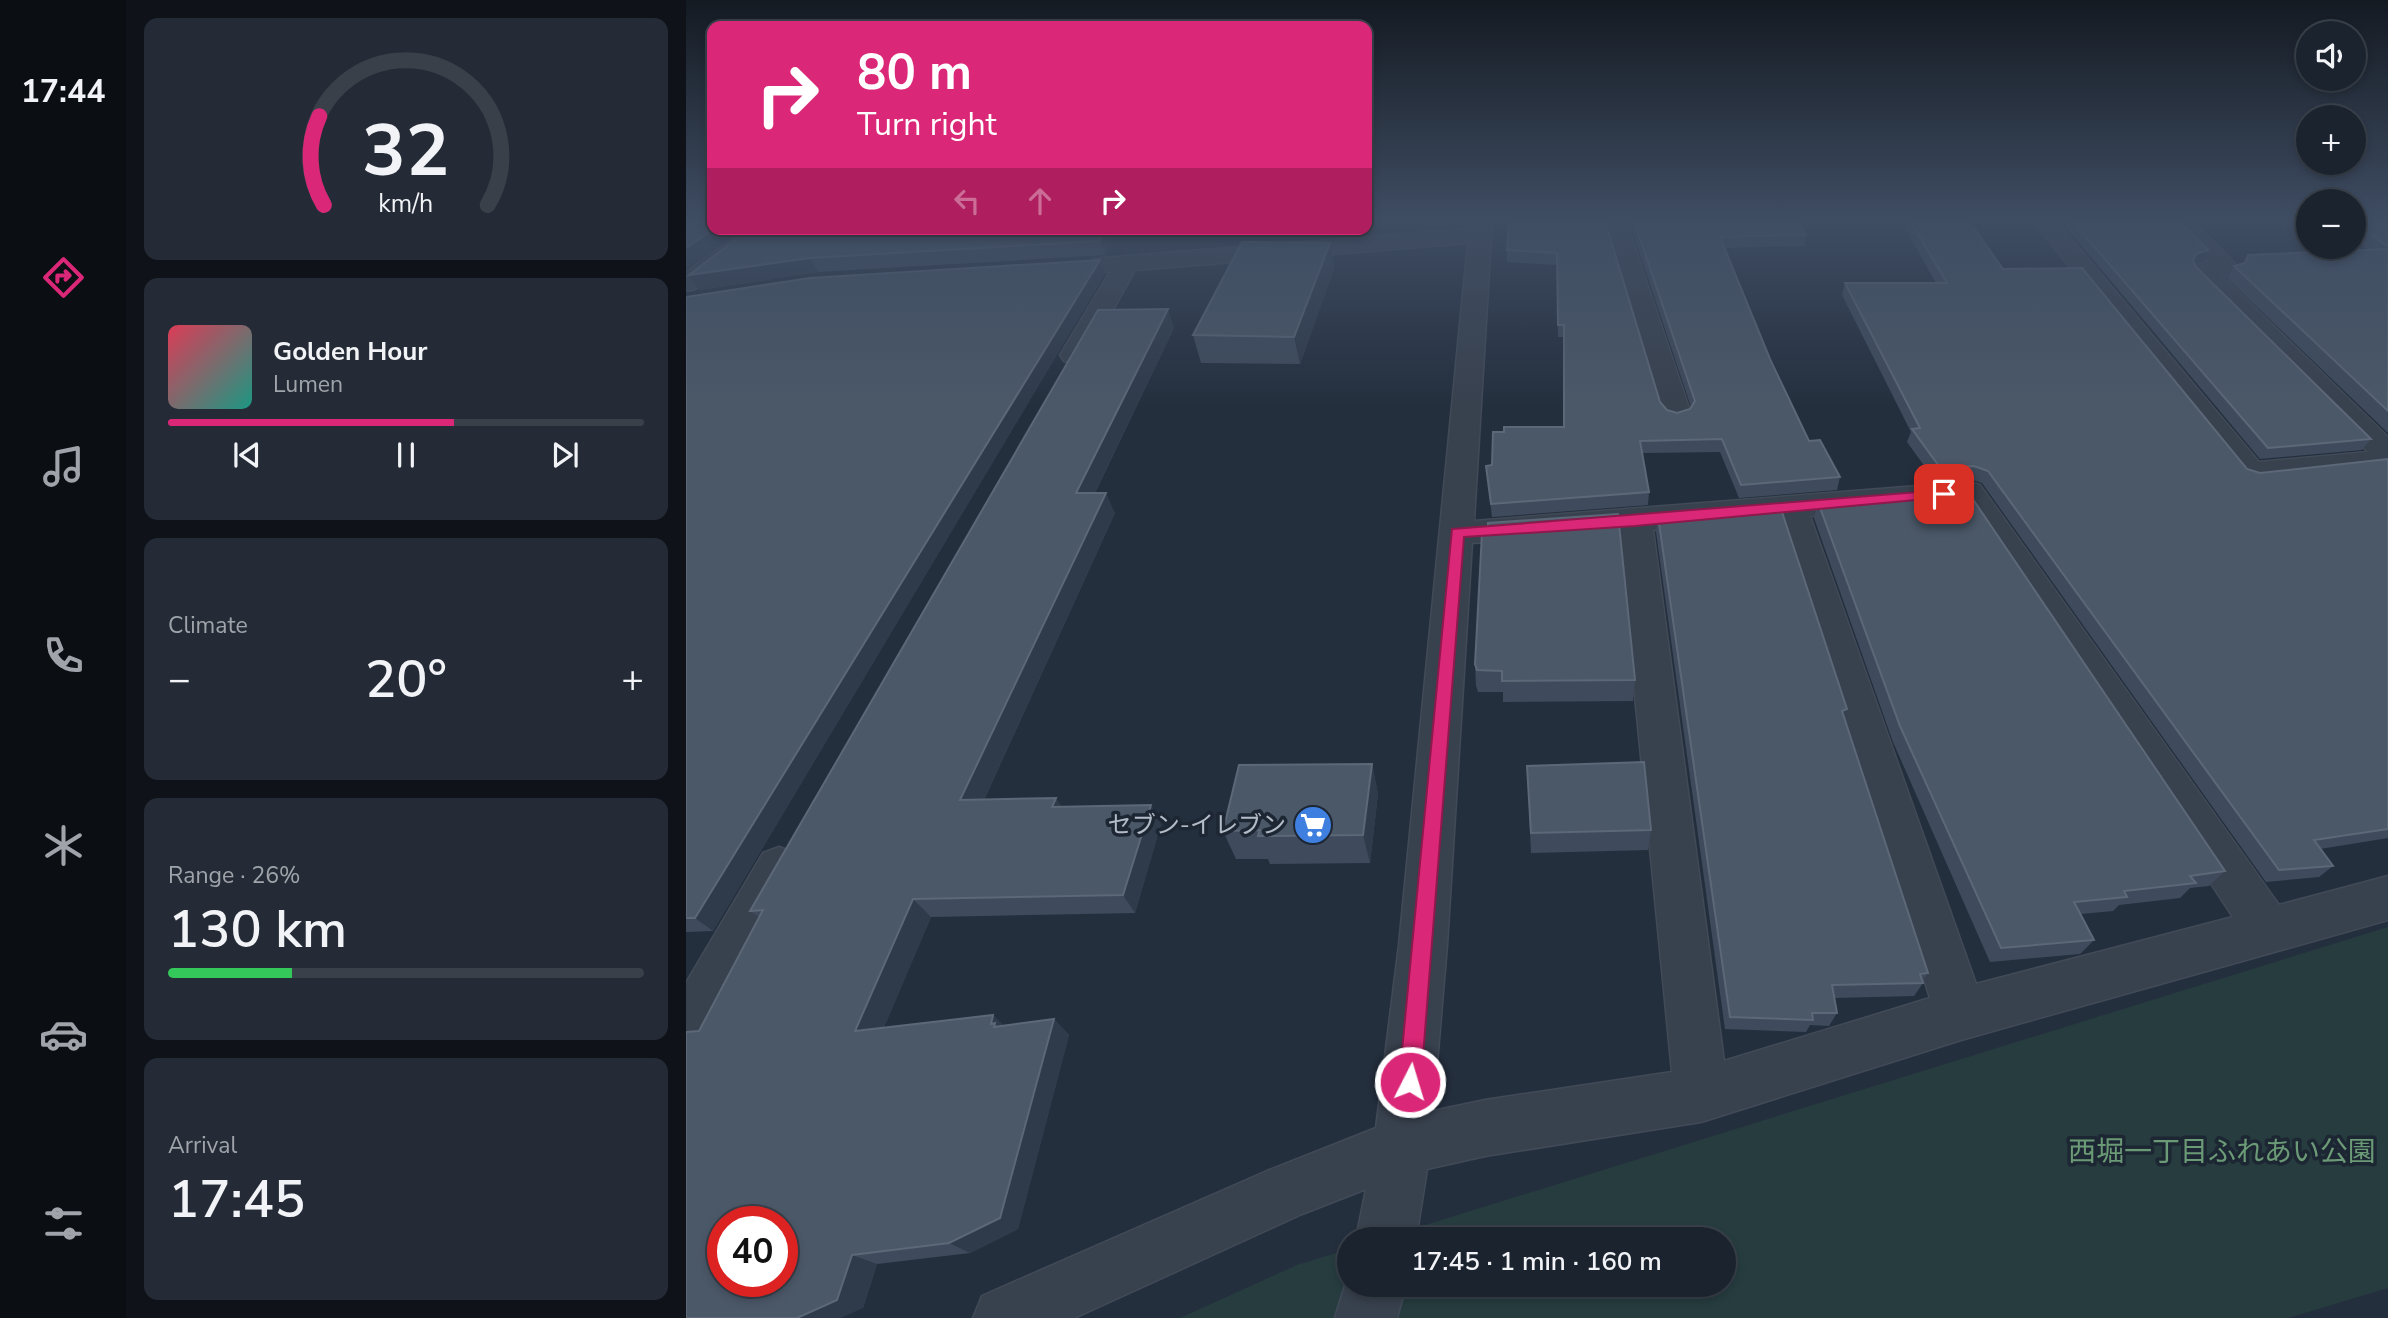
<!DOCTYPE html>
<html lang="en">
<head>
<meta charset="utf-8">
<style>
	body { margin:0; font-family:"Nunito Sans","Noto Sans JP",sans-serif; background:#242b36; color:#f1f3f6; height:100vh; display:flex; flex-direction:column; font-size:26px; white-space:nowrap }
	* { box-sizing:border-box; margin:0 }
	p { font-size:23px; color:#a0a4aa }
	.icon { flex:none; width:38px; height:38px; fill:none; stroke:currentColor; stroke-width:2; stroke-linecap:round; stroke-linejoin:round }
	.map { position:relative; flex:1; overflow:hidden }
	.panel { display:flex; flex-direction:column; gap:18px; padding:18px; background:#0f1319; width:560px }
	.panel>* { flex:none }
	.hud { position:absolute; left:21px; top:21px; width:665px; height:214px; border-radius:14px; box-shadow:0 4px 10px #0003,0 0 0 2px #39404a; background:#db2777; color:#fff; overflow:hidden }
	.controls { position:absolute; left:1610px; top:21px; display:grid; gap:14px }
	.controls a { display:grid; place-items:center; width:70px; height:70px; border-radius:50%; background:#1b232e; box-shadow:0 4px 10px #0003,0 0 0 2px #39404a; font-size:35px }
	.speed { position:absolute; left:21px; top:1206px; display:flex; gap:14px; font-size:35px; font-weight:700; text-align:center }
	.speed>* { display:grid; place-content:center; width:91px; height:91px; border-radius:50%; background:#1b232e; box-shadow:0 4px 10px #0003,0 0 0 2px #39404a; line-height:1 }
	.speed .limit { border:10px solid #d22; background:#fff; color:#111 }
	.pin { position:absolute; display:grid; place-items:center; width:60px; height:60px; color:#fff; margin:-30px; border-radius:14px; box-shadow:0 4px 10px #0006 }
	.me { position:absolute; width:77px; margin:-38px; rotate:5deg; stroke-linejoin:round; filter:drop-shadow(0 0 5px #0008) }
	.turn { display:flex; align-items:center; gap:24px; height:147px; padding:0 35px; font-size:32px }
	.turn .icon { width:91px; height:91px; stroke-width:2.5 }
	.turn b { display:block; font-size:49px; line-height:60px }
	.lanes { display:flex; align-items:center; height:66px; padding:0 35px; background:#0003; justify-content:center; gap:35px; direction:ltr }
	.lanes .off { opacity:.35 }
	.big { font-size:52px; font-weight:600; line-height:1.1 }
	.panel .widget { flex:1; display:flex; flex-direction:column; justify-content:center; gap:10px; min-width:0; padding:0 24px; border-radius:14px; background:#242b36 }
	.panel .dial { align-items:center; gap:0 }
	.dial svg { height:182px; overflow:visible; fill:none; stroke:#39404a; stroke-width:7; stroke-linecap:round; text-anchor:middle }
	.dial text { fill:#f1f3f6; stroke:none }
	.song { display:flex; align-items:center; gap:21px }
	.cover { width:84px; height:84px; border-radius:10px; background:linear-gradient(135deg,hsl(350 70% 55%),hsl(170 70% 35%)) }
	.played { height:7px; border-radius:4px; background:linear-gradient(90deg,#db2777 60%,#39404a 60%) }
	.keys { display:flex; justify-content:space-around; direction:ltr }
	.heat { display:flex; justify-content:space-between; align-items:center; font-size:38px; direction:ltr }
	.charge { height:10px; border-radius:5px; background:linear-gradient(90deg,#34c759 26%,#39404a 0) }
	.trip { position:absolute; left:651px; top:1227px; width:399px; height:70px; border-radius:35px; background:#1b232e; box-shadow:0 4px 10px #0003,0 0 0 2px #39404a; font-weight:600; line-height:70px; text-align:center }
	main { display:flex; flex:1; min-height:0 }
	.tabs { display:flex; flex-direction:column; width:126px; justify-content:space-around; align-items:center; background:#0b0e12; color:#a0a4aa }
	.tabs .icon { width:49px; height:49px }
	.tabs .on { color:#db2777 }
	.tabs b { font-size:32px; color:#f1f3f6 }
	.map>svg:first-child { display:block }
</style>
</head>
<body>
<main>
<nav class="tabs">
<b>17:44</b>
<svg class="icon on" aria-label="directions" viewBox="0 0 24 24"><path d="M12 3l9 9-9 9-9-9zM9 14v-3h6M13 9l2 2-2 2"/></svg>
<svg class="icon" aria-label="music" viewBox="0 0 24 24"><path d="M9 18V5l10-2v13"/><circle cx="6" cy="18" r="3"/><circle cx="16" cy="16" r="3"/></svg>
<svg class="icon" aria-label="phone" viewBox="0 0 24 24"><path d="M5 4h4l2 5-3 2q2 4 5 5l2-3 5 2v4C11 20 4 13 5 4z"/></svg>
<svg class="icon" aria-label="climate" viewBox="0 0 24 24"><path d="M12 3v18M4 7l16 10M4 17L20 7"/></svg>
<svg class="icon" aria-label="car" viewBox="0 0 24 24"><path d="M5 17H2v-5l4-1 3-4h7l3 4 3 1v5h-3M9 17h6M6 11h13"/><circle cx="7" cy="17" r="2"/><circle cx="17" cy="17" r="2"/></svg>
<svg class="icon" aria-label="filters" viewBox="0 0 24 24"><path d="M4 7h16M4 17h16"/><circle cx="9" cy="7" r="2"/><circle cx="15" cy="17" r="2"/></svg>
</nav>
<section class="panel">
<div class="widget dial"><svg viewBox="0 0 100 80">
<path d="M14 69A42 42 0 1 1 86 69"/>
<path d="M14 69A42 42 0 0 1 12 30" stroke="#db2777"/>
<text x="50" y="56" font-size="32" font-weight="700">32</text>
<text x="50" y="72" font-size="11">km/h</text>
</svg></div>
<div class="widget">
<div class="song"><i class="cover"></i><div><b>Golden Hour</b><p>Lumen</p></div></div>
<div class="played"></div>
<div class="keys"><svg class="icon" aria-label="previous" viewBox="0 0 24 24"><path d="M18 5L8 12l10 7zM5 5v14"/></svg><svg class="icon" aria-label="pause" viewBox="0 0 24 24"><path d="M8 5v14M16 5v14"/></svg><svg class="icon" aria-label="next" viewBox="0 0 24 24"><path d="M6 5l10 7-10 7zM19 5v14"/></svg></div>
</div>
<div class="widget"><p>Climate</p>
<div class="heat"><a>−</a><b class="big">20°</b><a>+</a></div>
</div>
<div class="widget"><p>Range · 26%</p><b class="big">130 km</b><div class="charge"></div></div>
<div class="widget"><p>Arrival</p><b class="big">17:45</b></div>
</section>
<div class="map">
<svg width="1702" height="1318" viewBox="0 0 1702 1318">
	<rect width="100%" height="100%" fill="#242f3e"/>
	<!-- green -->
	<path fill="#263c3f" d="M1702,927V1288L1602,1318H494L611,1265L663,1249V1284H1038V1239H694Z"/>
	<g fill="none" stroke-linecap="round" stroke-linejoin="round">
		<defs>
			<g id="minor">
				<path d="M784,221H806L788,521L1283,482L1294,485L1593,905L1702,876V920L1275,1040L1015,1122L799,1156L741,1169L730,1239H670L680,1189L616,1214L388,1318H287L296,1296L581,1171L690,1128L713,945L782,243L449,270L402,355L398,361L388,363L378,361L374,355L424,272L407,270L404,265L407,260L416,258L783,229ZM1274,503L1547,917L1290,984L1124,516ZM1092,519L1244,998L1038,1061L967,530ZM933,533L986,1072L799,1100L747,1111L761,945L786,543Z"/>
				<path d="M918,221H940L1005,414L1000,420L990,423L980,420L975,414Z"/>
				<path d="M1347,221H1370L1573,462L1682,452L1507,275L1504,270L1507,265L1522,262L1483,221H1507L1553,268L1550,273L1536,276L1702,437V468L1565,483L1554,480Z"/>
				<path d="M60,229H86L9,289L0,291V272Z"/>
				<path d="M93,847L109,853L116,868L18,1050L0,1058V983L77,853Z"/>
				<path d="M663,1272V1284H720L711,1318H649Z"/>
			</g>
		</defs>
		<!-- minor casing -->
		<use href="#minor" stroke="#414a57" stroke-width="3"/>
		<!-- minor -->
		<use href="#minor" fill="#38414e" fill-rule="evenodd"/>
	</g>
	<!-- wall -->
	<g fill="#3f4b5c">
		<path d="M919,221L974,402L981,410L991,413L1004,409L1005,407L943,221H1114H1112L1120,235L1118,246L1038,248L1084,359L1123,441L1154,477L1151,490L1053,498L1034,452L956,453L963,492L962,505L806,517L800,466L806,465L818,432L878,427L877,337H872L871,265L821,262V250Z"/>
		<path d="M1215,221H1283L1317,269L1561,469L1574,473L1702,459V838L1634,849L1647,866L1633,877L1580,882L1296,483L1283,479L1250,482L1221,442L1225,432L1156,295L1159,283H1250Z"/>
		<path d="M1375,221H1494L1522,250L1517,260L1508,263L1510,267L1685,439L1676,450L1574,459Z"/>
		<path d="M1668,221H1702V433L1541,278L1548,266L1557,263L1562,255L1682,250L1668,239Z"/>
		<path d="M63,229H431L419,255L132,272L13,290L3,275Z"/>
		<path d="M644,243L648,269L614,364L515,363L507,335Z"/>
		<path d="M419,274L27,931L0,932V297Z"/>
		<path d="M488,328L409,493L429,513L298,800L370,798L375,807L475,824L449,913L245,917L198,1027L318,1026L368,1019L383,1035L332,1229L284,1253L191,1264L177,1308L13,1031L73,917L64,911Z"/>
		<path d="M1132,502L1539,871L1523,886L1504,888L1494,898L1433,905L1427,911L1395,914L1408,940L1394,954L1304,962L1207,742L1128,518Z"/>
		<path d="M972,516L1158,717L1242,973L1236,981L1237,983L1228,996L1148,998L1151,1013L1143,1026L1124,1025L1120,1032L1039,1029L970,532Z"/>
		<path d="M789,664L949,680L947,701L817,702V692H792L790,685Z"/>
		<path d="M686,764L692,794L684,863L584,864L582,859H550L537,831Z"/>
		<path d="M841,766L965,830L962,850L845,853Z"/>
	</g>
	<!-- shaded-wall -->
	<g fill="#2f3b4b">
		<path d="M28,229H56L0,269V248Z"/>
		<path d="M420,229H431L419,255L414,241Z"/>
		<path d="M644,243L648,269L614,364L608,337Z"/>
		<path d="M1522,250L1517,260L1505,264L1510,254Z"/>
		<path d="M124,258L132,272L13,290L3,275Z"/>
		<path d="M414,260L419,274L27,931L9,918Z"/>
		<path d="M482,309L488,328L399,513L390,493Z"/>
		<path d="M420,493L429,513L289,819L274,800Z"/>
		<path d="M686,764L692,794L684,863L677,835Z"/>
		<path d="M370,798L382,817L366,807Z"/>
		<path d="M465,805L475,824L449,913L437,895Z"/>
		<path d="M227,899L245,917L190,1046L169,1031Z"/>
		<path d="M307,1015L324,1031L325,1042L305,1024Z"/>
		<path d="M368,1019L383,1035L332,1229L284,1253L263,1243Z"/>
		<path d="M166,1255L191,1264L177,1308L155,1318H111Z"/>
	</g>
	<!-- building -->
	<g fill="#4b5868" stroke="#5c6777" stroke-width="2" fill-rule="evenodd">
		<path d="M0,221H26V229H28L0,248Z"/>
		<path d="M823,221H919L974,402L981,410L991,413L1004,409L1009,401L948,221H1112L1120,235L1034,237L1084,359L1123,441L1134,440L1154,477L1055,485L1036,439L954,441L963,492L805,504L800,466L806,465L807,432H818V427H878V325H872L871,253L821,250Z"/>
		<path d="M1224,221H1283L1317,269L1396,268L1561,469L1574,473L1702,459V829L1628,840L1647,866L1593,870L1302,471L1288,466L1255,469L1226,429L1234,428L1159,283H1261Z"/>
		<path d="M1386,221H1494L1522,250L1510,254L1507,261L1510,267L1685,439L1582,448Z"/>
		<path d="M1668,221H1702V247L1668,222Z"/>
		<path d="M63,229H420L414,241L124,258L3,275Z"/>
		<path d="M556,242L644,243L608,337L507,335Z"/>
		<path d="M1702,249V411L1548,266L1559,263L1562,255Z"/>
		<path d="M414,260L9,918H0V297L124,278Z"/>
		<path d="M482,309L390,493H420L274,800L370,798L366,807L465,805L437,895L227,899L169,1031L307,1015L305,1024L309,1023L308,1027L368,1019L314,1218L263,1243L166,1255L151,1300L111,1318H0V1032L13,1031L77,910L64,911L412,310ZM37,1222H96V1281H37Z"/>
		<path d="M1280,489L1539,871L1504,876L1510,883L1438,891L1441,897L1388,902L1408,940L1315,948L1214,726L1132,502Z"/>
		<path d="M1094,506L1161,709L1156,711L1242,973L1234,974L1237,983L1146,985L1151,1013H1126L1127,1020L1044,1017L972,516Z"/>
		<path d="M932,514L949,680L816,681V671L791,670L789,664L796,533H802V523Z"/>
		<path d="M958,762L965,830L845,833L841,766Z"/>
		<path d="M686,764L677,835L572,836L574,830L537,831L553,765Z"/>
	</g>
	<!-- sky -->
	<linearGradient id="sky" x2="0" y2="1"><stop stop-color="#141a22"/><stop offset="0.54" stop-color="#3f4d63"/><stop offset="1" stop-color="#3f4d63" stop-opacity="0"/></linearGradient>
	<rect width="1702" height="406" fill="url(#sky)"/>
	<!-- route -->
	<path fill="#db2777" stroke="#8e194d" stroke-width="2" d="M1258,490L1262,491V497L949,526L778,537L735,1082L732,1089L724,1093L716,1089L713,1082L766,529Z"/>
	<!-- icons -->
	<defs>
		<symbol id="supermarket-disc" viewBox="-11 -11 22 22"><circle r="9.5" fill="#3f7fe0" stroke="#1d2633"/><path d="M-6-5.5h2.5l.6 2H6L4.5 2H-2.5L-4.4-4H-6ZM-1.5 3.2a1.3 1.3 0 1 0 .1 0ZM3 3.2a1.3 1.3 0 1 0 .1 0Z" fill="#fff"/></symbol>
	</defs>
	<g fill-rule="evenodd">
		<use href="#supermarket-disc" x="605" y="803" width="44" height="44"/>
	</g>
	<g text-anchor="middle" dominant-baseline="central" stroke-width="7" stroke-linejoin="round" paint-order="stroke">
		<!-- poi labels -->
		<g font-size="24" fill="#b4bcc9" stroke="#1d2633" text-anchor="end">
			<text x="600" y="825">セブン-イレブン</text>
		</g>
		<!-- near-park labels -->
		<g font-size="28" fill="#6b9a76" stroke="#1d2633">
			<text x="1536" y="1152">西堀一丁目ふれあい公園</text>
		</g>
	</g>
</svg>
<div class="controls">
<a><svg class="icon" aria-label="sound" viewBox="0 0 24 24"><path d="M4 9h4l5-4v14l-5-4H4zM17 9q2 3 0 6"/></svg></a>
<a>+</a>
<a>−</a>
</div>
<div class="speed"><div class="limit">40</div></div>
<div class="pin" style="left:1258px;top:494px;background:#d93025"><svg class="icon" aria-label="arrive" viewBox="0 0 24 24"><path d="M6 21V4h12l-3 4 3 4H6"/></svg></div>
<svg class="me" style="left:724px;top:1082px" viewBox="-20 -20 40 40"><circle r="17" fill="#db2777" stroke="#fff" stroke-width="3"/><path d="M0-11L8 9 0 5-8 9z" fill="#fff"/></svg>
<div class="trip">17:45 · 1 min · 160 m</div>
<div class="hud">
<div class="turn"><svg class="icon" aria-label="right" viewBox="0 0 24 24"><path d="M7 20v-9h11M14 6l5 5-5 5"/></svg><div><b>80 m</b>Turn right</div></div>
<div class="lanes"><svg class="icon off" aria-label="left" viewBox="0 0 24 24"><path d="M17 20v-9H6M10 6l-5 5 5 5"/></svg><svg class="icon off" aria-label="ahead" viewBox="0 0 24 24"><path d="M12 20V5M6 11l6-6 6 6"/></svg><svg class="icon" aria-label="right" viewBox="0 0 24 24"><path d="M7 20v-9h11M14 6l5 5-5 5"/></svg></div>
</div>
</div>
</main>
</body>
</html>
